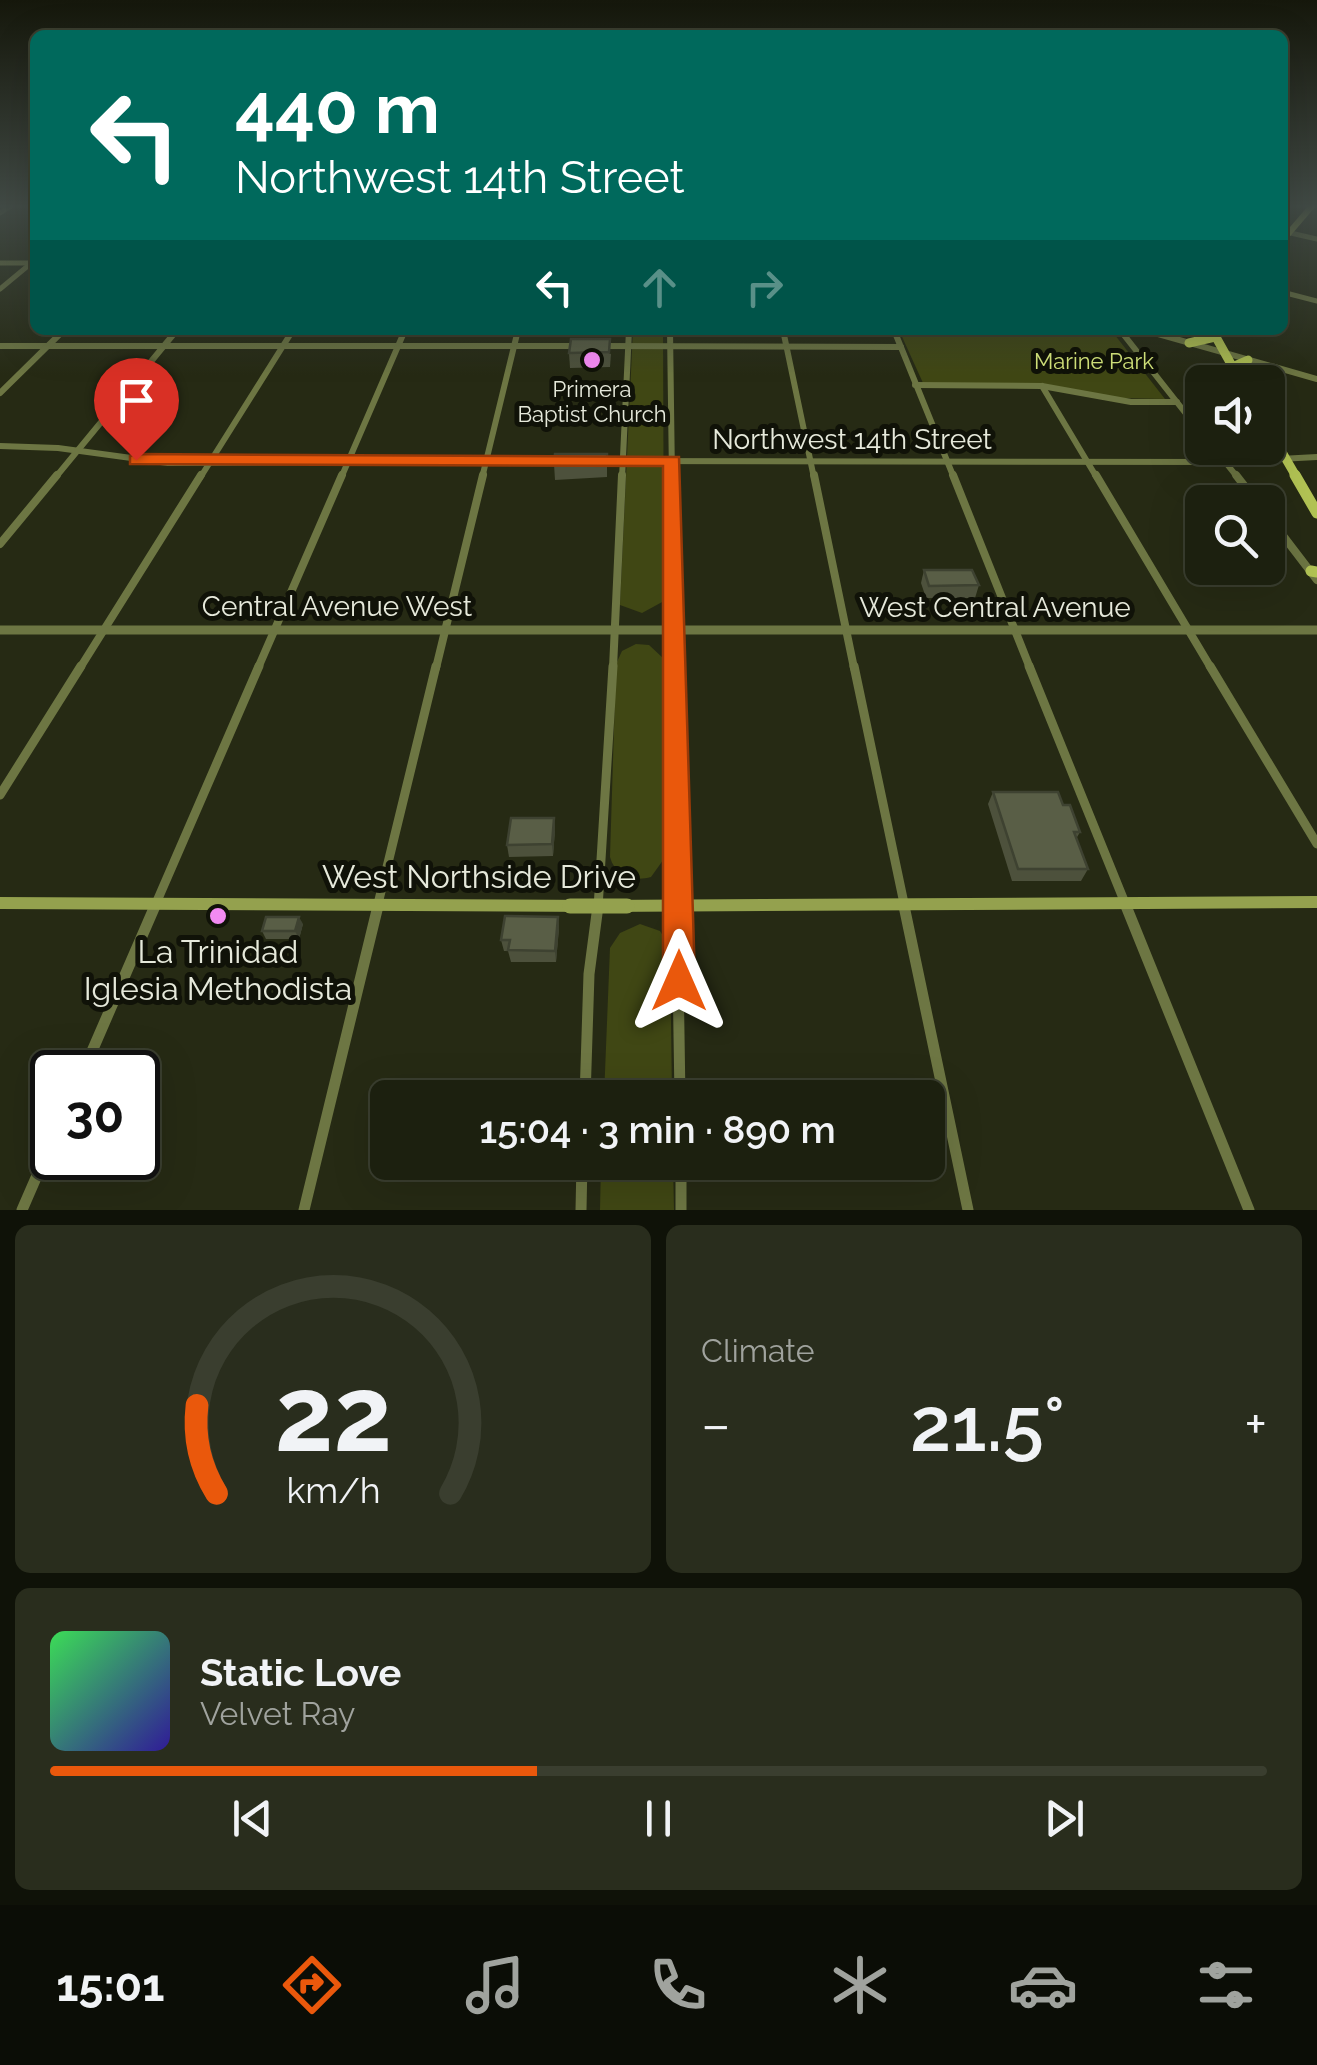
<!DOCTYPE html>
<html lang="en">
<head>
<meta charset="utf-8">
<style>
	body { margin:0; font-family:Raleway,sans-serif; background:#292d1d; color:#f1f3f6; height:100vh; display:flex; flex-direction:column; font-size:38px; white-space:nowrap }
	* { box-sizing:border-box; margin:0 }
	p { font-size:32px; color:#a0a39e }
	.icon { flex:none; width:55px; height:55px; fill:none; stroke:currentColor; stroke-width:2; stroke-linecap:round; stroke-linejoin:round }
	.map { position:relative; height:1210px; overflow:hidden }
	.sheet { display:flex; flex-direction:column; gap:15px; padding:15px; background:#0f1208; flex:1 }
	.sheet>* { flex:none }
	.hud { position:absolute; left:30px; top:30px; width:1258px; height:305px; border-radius:15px; box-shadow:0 10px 40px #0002,0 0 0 2px #3a3e2f; background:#00695c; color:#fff; overflow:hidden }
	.buttons { position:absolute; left:1185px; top:365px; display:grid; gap:20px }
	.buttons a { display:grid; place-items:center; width:100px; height:100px; border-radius:15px; background:#1c200f; box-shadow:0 10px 40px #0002,0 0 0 2px #3a3e2f; font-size:50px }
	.speed { position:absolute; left:30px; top:1050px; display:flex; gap:20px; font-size:50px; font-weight:700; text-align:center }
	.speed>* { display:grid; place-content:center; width:130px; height:130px; border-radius:50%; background:#1c200f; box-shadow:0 10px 40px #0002,0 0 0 2px #3a3e2f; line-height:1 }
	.speed .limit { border:5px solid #111; border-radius:15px; background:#fff; color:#111 }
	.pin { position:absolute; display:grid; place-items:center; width:85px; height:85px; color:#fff; margin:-102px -42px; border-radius:50% 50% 50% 0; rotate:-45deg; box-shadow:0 0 10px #0007 }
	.pin .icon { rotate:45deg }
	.me { position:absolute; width:110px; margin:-55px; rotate:0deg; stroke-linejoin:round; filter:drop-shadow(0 0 8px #0008) }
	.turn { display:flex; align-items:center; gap:35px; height:210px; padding:0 40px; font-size:45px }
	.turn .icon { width:130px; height:130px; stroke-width:2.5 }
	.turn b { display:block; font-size:70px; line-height:85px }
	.lanes { display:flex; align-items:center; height:95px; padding:0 40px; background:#0003; justify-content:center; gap:50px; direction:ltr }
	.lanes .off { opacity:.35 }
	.big { font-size:75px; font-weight:600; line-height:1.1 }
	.sheet .widget { flex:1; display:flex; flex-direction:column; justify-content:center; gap:15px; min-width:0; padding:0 35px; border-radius:15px; background:#292d1d }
	.sheet .dial { align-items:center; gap:0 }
	.dial svg { height:260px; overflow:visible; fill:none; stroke:#3a3e2f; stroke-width:7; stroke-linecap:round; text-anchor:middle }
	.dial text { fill:#f1f3f6; stroke:none }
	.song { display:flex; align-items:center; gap:30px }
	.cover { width:120px; height:120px; border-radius:15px; background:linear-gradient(135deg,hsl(130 70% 55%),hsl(250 70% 35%)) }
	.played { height:10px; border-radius:5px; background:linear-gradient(90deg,#ea580c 40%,#3a3e2f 40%) }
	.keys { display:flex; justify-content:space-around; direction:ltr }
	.heat { display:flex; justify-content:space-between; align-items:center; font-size:55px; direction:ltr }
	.sheet .tiles { flex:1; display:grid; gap:15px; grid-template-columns:1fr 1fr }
	.widget:last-child { grid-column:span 2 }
	.trip { position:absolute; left:370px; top:1080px; width:575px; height:100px; border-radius:15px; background:#1c200f; box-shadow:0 10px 40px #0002,0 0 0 2px #3a3e2f; font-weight:600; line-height:100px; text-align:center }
	.menu { display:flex; height:160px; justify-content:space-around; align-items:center; background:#0b0d06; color:#a0a39e }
	.menu .icon { width:70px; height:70px }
	.menu .selected { color:#ea580c }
	.menu b { font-size:45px; color:#f1f3f6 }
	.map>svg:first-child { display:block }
</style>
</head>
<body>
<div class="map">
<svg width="1317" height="1210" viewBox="0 0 1317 1210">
	<rect width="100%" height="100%" fill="#262a14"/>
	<!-- green -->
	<g fill="#404714">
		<path d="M633,330H663L664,601L642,613L620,605Z"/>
		<path d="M899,330H1111L1165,399L1117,398L1045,384L923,383Z"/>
		<path d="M636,644L649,645L664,659L666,856L651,877C633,882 615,876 610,857L616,664L622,651Z"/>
		<path d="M640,924L660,931L670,947L672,1097H604L610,948L620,933Z"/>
		<path d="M601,1163H673L674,1210H600Z"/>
	</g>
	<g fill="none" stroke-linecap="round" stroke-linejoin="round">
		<!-- minor-far4 -->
		<g stroke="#6d7643" stroke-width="5">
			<path d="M0,213L11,206"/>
			<path d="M1282,231L1317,239"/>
			<path d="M0,263H31"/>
			<path d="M0,289L35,260"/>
			<path d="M1282,292L1317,301"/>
		</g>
		<!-- minor-far3 -->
		<g stroke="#6d7643" stroke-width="6">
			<path d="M670,330L672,478"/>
			<path d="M783,330L814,478"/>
			<path d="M894,330L954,478"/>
			<path d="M1120,330L1202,434"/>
			<path d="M1144,330L1317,379"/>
			<path d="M0,346H577"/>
			<path d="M601,346L901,347"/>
			<path d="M915,385L1042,386L1131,402H1177"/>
			<path d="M1042,386L1097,478"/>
			<path d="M0,393L64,330"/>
			<path d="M0,446L58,448L168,463L564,461"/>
			<path d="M1214,448L1238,478"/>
			<path d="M598,461L1225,462L1317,457"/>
			<path d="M55,478L177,330"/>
			<path d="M200,478L293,330"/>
			<path d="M341,478L405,330"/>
			<path d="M482,478L518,330"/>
			<path d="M622,478L629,330"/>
		</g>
		<!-- minor-far2 -->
		<g stroke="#6d7643" stroke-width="8">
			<path d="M672,475L674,668"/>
			<path d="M814,475L854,668"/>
			<path d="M953,475L1030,668"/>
			<path d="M1096,475L1211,668"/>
			<path d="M1236,475L1257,502"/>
			<path d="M1268,516L1317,580"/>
			<path d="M0,544L57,475"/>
			<path d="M80,668L201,475"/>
			<path d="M258,668L342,475"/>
			<path d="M436,668L483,475"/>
			<path d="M613,668L622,475"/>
		</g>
		<!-- minor-far1 -->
		<g stroke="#6d7643" stroke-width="9">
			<path d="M674,666L678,908"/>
			<path d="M854,666L905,908"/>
			<path d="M1029,666L1127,908"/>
			<path d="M1210,666L1317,844"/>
			<path d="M0,795L81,666"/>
			<path d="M154,908L259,666"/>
			<path d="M377,908L436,666"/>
			<path d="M598,908L613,666"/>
		</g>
		<!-- minor -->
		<g stroke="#6d7643" stroke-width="11">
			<path d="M677,906L680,1098"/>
			<path d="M904,906L968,1210"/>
			<path d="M1126,906L1249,1210"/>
			<path d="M83,1072L155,906"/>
			<path d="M585,1098L589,974L598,906"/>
			<path d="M681,1162V1210"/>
			<path d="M22,1210L52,1141"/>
			<path d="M304,1210L378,906"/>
			<path d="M581,1210L582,1162"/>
		</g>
		<!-- tertiary -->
		<path stroke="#6d7643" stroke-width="9" d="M0,630H1317"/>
		<!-- secondary-far1 -->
		<path stroke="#94a14e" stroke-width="12" d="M0,903L600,906L1317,902"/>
		<!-- secondary -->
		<path stroke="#94a14e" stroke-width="15" d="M570,906H627"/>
		<!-- primary-far2 -->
		<path stroke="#b2c354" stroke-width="6" d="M1282,241L1312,206"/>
		<!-- primary-far1 -->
		<g stroke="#b2c354" stroke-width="9">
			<path d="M1212,330L1241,382"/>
			<path d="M1189,343L1215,337"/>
			<path d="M1232,367L1248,360"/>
			<path d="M1268,428L1297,478"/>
		</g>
		<!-- primary -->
		<g stroke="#b2c354" stroke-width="11">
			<path d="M1295,475L1317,513"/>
			<path d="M1311,571L1317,572"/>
		</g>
	</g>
	<!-- wall -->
	<g fill="#4d513c">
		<path d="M571,339L611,354L610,367L570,368L569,353Z"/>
		<path d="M607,454V477L555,480L554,464Z"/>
		<path d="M924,570L979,585L975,598H926L921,583Z"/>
		<path d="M993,792L1063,805L1080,832L1076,839L1088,869L1081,881H1012L988,804Z"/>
		<path d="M554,818L555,830L553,856L509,857L507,845Z"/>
		<path d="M558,917L559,928L556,962H511L508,951H504L501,940Z"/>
		<path d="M303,924L299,939H266L262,931Z"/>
	</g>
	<!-- shaded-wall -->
	<g fill="#3e4231">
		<path d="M554,818L555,830L553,856L552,844Z"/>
		<path d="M299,917L303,924L299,939L295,931Z"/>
		<path d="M558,917L559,928L556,962L555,951Z"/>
	</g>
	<!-- building -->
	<g fill="#595e46" stroke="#3e4231" stroke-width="2.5">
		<path d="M571,339H610L609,352L569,353Z"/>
		<path d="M555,454H607V462L554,464Z"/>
		<path d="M924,570H972L979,585L929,586Z"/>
		<path d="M993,792H1058L1063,805H1070L1080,832H1074L1088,869H1018Z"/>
		<path d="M511,818H554L552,844L507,845Z"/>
		<path d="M505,916L558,917L555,951L508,950L510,940H501Z"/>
		<path d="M266,917H299L295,931H262Z"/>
	</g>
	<!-- sky -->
	<linearGradient id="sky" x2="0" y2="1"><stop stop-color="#15170b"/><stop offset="0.55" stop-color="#414a45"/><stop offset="1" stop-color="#414a45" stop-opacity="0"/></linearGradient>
	<rect width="1317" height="375" fill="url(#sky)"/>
	<!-- route -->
	<path fill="#ea580c" stroke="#983908" stroke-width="2.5" d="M136,454L679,457L695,981L691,993L679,997L667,993L663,981V466L130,464V456Z"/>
	<!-- markers -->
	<g fill="#f28af2" stroke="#101208" stroke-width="4">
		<circle cx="592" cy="360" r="10"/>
		<circle cx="218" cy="916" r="10"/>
	</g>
	<g text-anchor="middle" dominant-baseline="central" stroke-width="10" stroke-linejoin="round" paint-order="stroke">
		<!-- far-park labels -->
		<g font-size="22" fill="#d3e47b" stroke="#101208">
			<text x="1094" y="361">Marine Park</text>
		</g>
		<!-- far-poi labels -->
		<g font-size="22" fill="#e6e9db" stroke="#101208">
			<text x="592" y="389">Primera<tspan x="592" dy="25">Baptist Church</tspan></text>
		</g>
		<!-- street labels -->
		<g font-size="28" fill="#e6e9db" stroke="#101208">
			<text x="852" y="439">Northwest 14th Street</text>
			<text x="337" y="606">Central Avenue West</text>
			<text x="995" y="607">West Central Avenue</text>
		</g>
		<!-- near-street labels -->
		<g font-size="32" fill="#e6e9db" stroke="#101208">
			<text x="479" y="876">West Northside Drive</text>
		</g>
		<!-- near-poi labels -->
		<g font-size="32" fill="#e6e9db" stroke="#101208">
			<text x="218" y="951">La Trinidad<tspan x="218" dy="37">Iglesia Methodista</tspan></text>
		</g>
	</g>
</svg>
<div class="buttons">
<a><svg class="icon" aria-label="sound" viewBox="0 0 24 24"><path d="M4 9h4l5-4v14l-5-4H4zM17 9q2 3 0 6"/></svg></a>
<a><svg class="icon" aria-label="search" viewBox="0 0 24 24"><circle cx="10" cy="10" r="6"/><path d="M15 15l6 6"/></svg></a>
</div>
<div class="speed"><div class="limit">30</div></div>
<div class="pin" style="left:136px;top:460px;background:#d93025"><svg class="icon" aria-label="arrive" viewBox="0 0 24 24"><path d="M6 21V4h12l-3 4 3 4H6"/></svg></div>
<svg class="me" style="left:679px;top:981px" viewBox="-20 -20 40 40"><path d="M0-17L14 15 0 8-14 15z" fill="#ea580c" stroke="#fff" stroke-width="4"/></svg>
<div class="trip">15:04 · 3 min · 890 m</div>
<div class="hud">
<div class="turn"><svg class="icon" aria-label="left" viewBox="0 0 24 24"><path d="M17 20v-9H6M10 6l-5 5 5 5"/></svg><div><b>440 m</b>Northwest 14th Street</div></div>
<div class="lanes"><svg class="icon" aria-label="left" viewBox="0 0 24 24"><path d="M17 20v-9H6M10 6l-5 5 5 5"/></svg><svg class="icon off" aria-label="ahead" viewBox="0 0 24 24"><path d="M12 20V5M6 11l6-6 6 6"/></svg><svg class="icon off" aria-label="right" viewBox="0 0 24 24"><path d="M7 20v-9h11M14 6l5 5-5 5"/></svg></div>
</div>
</div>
<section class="sheet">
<div class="tiles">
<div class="widget dial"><svg viewBox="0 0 100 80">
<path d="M14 69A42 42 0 1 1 86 69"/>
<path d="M14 69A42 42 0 0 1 8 42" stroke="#ea580c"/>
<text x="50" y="56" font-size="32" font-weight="700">22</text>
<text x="50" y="72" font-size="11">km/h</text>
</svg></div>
<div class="widget"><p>Climate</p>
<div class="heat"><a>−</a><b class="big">21.5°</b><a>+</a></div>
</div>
<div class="widget">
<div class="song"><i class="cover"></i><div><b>Static Love</b><p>Velvet Ray</p></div></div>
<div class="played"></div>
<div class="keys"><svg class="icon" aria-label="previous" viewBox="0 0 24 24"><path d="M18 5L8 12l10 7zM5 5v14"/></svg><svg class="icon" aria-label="pause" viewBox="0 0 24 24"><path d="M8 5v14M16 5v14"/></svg><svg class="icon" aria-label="next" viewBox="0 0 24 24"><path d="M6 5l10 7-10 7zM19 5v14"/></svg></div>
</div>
</div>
</section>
<nav class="menu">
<b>15:01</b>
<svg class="icon selected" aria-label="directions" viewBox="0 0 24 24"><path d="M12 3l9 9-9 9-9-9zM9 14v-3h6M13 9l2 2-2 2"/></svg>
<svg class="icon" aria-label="music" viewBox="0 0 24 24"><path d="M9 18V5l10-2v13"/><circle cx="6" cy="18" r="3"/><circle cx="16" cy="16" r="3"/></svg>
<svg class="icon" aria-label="phone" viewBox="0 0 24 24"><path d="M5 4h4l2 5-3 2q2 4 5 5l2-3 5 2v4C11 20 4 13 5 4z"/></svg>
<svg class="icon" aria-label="climate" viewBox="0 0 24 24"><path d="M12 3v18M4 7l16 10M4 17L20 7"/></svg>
<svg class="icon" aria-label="car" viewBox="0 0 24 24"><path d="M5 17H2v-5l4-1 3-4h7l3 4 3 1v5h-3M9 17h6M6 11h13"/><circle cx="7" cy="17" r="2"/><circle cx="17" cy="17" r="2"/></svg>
<svg class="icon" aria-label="filters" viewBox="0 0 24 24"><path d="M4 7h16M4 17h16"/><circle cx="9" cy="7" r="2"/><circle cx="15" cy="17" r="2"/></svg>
</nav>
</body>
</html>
